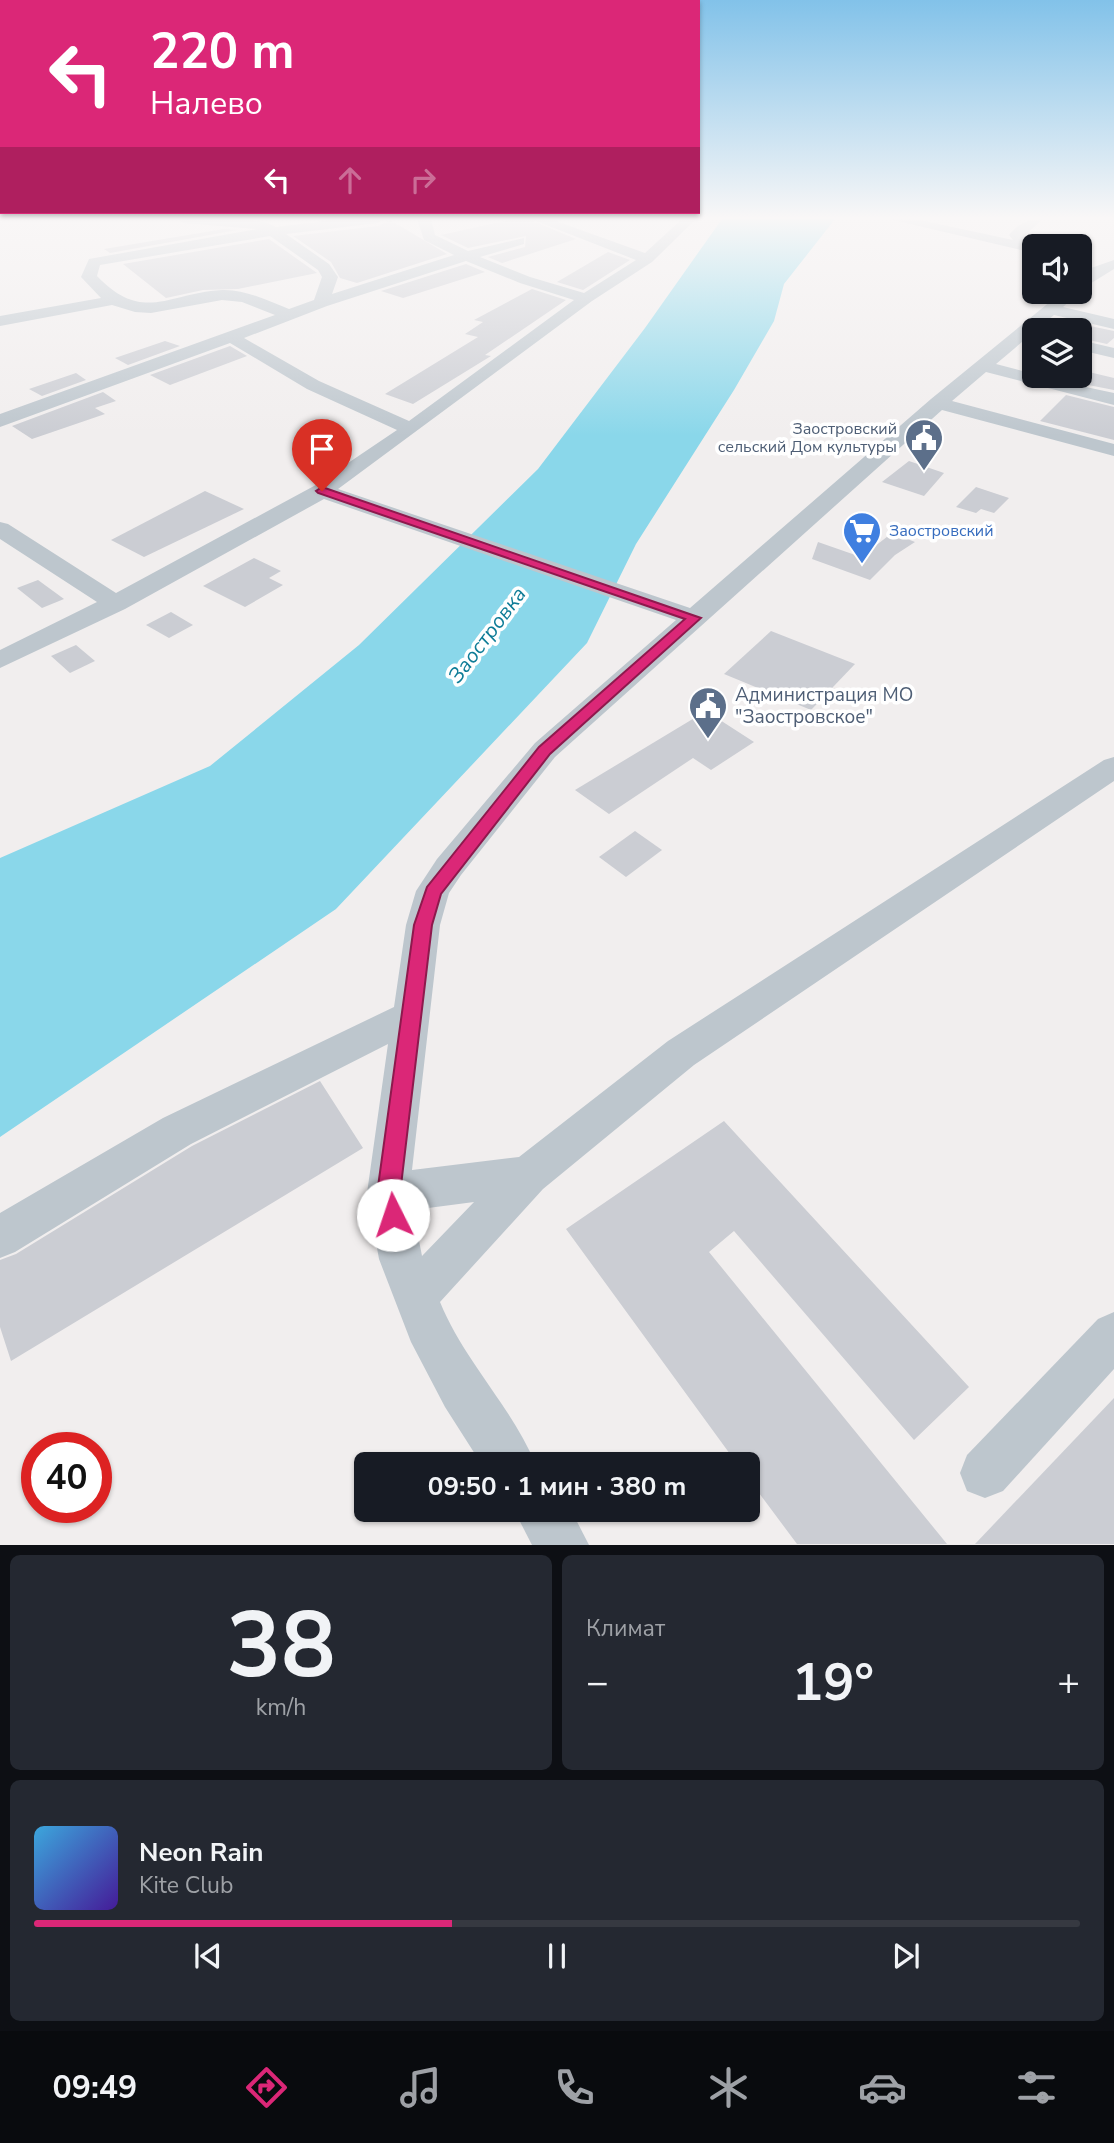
<!DOCTYPE html>
<html lang="ru">
<head>
<meta charset="utf-8">
<style>
	body { margin:0; font-family:"Nunito Sans",sans-serif; background:#242831; color:#f1f3f6; height:100vh; display:flex; flex-direction:column; font-size:26px; white-space:nowrap }
	* { box-sizing:border-box; margin:0 }
	p { font-size:23px; color:#9ea1a6 }
	.icon { flex:none; width:38px; height:38px; fill:none; stroke:currentColor; stroke-width:2; stroke-linecap:round; stroke-linejoin:round }
	.map { position:relative; height:1545px; overflow:hidden }
	.details { display:flex; flex-direction:column; gap:10px; padding:10px; background:#0d0f14; flex:1 }
	.details>* { flex:none }
	.hud { position:absolute; left:0px; top:0px; width:700px; height:214px; box-shadow:0 2px 5px #0004; background:#db2777; color:#fff; overflow:hidden }
	.tools { position:absolute; left:1022px; top:234px; display:grid; gap:14px }
	.tools a { display:grid; place-items:center; width:70px; height:70px; border-radius:10px; background:#171b24; box-shadow:0 2px 5px #0004; font-size:35px }
	.speed { position:absolute; left:21px; top:1432px; display:flex; gap:14px; font-size:35px; font-weight:700; text-align:center }
	.speed>* { display:grid; place-content:center; width:91px; height:91px; border-radius:50%; background:#171b24; box-shadow:0 2px 5px #0004; line-height:1 }
	.speed .limit { border:10px solid #d22; background:#fff; color:#111 }
	.pin { position:absolute; display:grid; place-items:center; width:60px; height:60px; color:#fff; margin:-72px -30px; border-radius:50% 50% 50% 0; rotate:-45deg; box-shadow:0 0 7px #0007 }
	.pin .icon { rotate:45deg }
	.me { position:absolute; width:77px; margin:-38px; rotate:356deg; stroke-linejoin:round; filter:drop-shadow(0 0 5px #0008) }
	.turn { display:flex; align-items:center; gap:24px; height:147px; padding:0 35px; font-size:32px }
	.turn .icon { width:91px; height:91px; stroke-width:2.5 }
	.turn b { display:block; font-size:49px; line-height:60px }
	.lanes { display:flex; align-items:center; height:66px; padding:0 35px; background:#0003; justify-content:center; gap:35px; direction:ltr }
	.lanes .off { opacity:.35 }
	.big { font-size:52px; font-weight:700; line-height:1.1 }
	.details .widget { flex:1; display:flex; flex-direction:column; justify-content:center; gap:10px; min-width:0; padding:0 24px; border-radius:10px; background:#242831 }
	.details .dial { align-items:center; gap:0 }
	.dial b { font-size:91px; line-height:1 }
	.song { display:flex; align-items:center; gap:21px }
	.cover { width:84px; height:84px; border-radius:10px; background:linear-gradient(135deg,hsl(200 70% 55%),hsl(260 70% 35%)) }
	.played { height:7px; border-radius:4px; background:linear-gradient(90deg,#db2777 40%,#363941 40%) }
	.keys { display:flex; justify-content:space-around; direction:ltr }
	.heat { display:flex; justify-content:space-between; align-items:center; font-size:38px; direction:ltr }
	.details .tiles { flex:1; display:grid; gap:10px; grid-template-columns:1fr 1fr }
	.widget:last-child { grid-column:span 2 }
	.trip { position:absolute; left:354px; top:1452px; width:406px; height:70px; border-radius:10px; background:#171b24; box-shadow:0 2px 5px #0004; font-weight:700; line-height:70px; text-align:center }
	.tab-bar { display:flex; height:112px; justify-content:space-around; align-items:center; background:#090b0e; color:#9ea1a6 }
	.tab-bar .icon { width:49px; height:49px }
	.tab-bar .current { color:#db2777 }
	.tab-bar b { font-size:32px; color:#f1f3f6 }
	.map>svg:first-child { display:block }
</style>
</head>
<body>
<div class="map">
<svg width="1114" height="1545" viewBox="0 0 1114 1545">
	<rect width="100%" height="100%" fill="#f1eeee"/>
	<!-- water -->
	<path fill="#8ad7ea" d="M722,219H835L784,284L774,321L734,390L636,544L587,643L336,909L0,1137V858L210,766L359,645L538,469L645,328Z"/>
	<!-- building -->
	<g fill="#cbcdd3">
		<path d="M513,219H528L576,239L502,263L488,257L525,247L526,236L468,248L441,235Z"/>
		<path d="M390,220L447,254L357,283L340,278L331,262L293,236L378,226Z"/>
		<path d="M224,229L237,230L110,253L104,249Z"/>
		<path d="M269,239L317,273L238,289L203,290L166,298L123,264Z"/>
		<path d="M608,252L630,260L583,290L557,282Z"/>
		<path d="M466,264L485,272L403,298L381,291Z"/>
		<path d="M532,289L566,300L485,355L491,356L413,404L385,394L478,337L465,334L483,322L474,320Z"/>
		<path d="M1090,326L1114,331V338L1107,344L1080,338Z"/>
		<path d="M165,341L180,346L128,365L115,358Z"/>
		<path d="M230,346L247,356L170,385L150,375Z"/>
		<path d="M1089,372L1114,378V390L1078,383Z"/>
		<path d="M76,373L86,380L42,396L29,389Z"/>
		<path d="M103,392L116,401L95,408L105,414L32,439L12,426Z"/>
		<path d="M1066,395L1114,407V440L1040,421Z"/>
		<path d="M909,461L944,473L924,496L882,482Z"/>
		<path d="M976,487L1009,498L994,513L981,509L976,513L956,507Z"/>
		<path d="M205,491L244,509L144,557L111,540Z"/>
		<path d="M892,533L915,542L895,555L870,580L812,559L818,542L861,557Z"/>
		<path d="M254,558L281,571L269,578L283,585L245,607L203,586Z"/>
		<path d="M38,580L64,599L42,608L17,588Z"/>
		<path d="M171,612L193,625L169,638L146,625Z"/>
		<path d="M771,631L855,664L811,710L724,674Z"/>
		<path d="M76,645L95,661L70,673L51,656Z"/>
		<path d="M706,711L754,742L711,770L693,758L609,814L575,790Z"/>
		<path d="M635,831L662,850L626,877L599,857Z"/>
		<path d="M320,1081L363,1148L11,1361L0,1327V1260L16,1254L192,1146Z"/>
		<path d="M724,1121L969,1387L914,1440L734,1231L709,1252L947,1544H797L747,1477V1465H738L566,1229Z"/>
		<path d="M1114,1398V1544H975Z"/>
	</g>
	<g fill="none" stroke-linecap="round" stroke-linejoin="round">
		<!-- minor -->
		<g fill="#bdc6cd" fill-rule="evenodd">
			<path d="M177,219H234L265,222L276,227L341,219H384L378,223L286,234L329,264L338,277L332,294L454,255L424,240L417,219H431L435,235L468,251L524,238V244L480,257L530,277L584,293L636,260L531,219H550L645,253L682,219H696L652,262L592,301L338,489L690,608L931,399L1062,292H1080L1063,307L1114,319V329L1054,315L996,364L1034,374V376L1114,393V405L986,372L952,401L1114,444V456L942,410L555,757L461,875L449,893L440,925L412,1170L519,1157L668,1041L1104,760L1114,757V781L694,1065L543,1189L440,1302C464,1361 512,1407 536,1465H482L445,1407L411,1342L379,1259L367,1193L388,1044L191,1144L15,1252L0,1258V1213L163,1118L394,1007L406,925L416,891L437,859L535,743L676,620L324,499L125,609L0,668V650L97,602L0,539V522L8,524L116,593L314,486L397,430L307,389L230,343L0,427V414L275,315L242,302L222,300L151,313L135,312L112,305L0,326V316L101,298L81,277L89,259L257,229L183,223ZM270,236L318,270L322,277L314,300L289,309C268,301 245,289 222,290C168,293 143,324 97,276L100,265ZM466,261L520,283L574,300L409,421L319,381L244,338L327,306ZM474,1202L422,1256L413,1210Z"/>
			<path d="M889,219H915L1013,240L1009,235C1019,223 1028,219 1043,219L1024,236L1031,244L1040,247H1034V253Z"/>
			<path d="M1114,260V269L1080,290V277L1091,268Z"/>
			<path d="M1080,340L1114,348V358L1080,350Z"/>
			<path d="M1114,1312V1369L1003,1491L985,1498L967,1491L960,1473L967,1455L1098,1319Z"/>
			<path d="M514,1510H571L589,1545H532Z"/>
		</g>
	</g>
	<!-- sky -->
	<linearGradient id="sky" x2="0" y2="1"><stop stop-color="#82c2e9"/><stop offset="0.5" stop-color="#f9f7f7"/><stop offset="1" stop-color="#f9f7f7" stop-opacity="0"/></linearGradient>
	<rect width="1114" height="436" fill="url(#sky)"/>
	<!-- route -->
	<path fill="#db2777" stroke="#8e194d" stroke-width="2" d="M322,487L701,618L550,754L441,894L432,925L400,1194L404,1215L401,1223L393,1226L384,1223L377,1194L414,925L427,887L539,747L685,619L318,493L316,491Z"/>
	<!-- icons -->
	<defs>
		<symbol id="civic-pin" viewBox="-11 -11 22 30"><path d="M0 17L-7.5 6A9.5 9.5 0 1 1 7.5 6Z" fill="#5c6f8a" stroke="#fff"/><path d="M-.6-6.5H3V-4.5H.6V-3L4-1V1h2V6H-6V1h2V-1L-.6-3ZM-1.2 2.5V6h2.4V2.5Z" fill="#fff"/></symbol>
		<symbol id="supermarket-pin" viewBox="-11 -11 22 30"><path d="M0 17L-7.5 6A9.5 9.5 0 1 1 7.5 6Z" fill="#3f7fe0" stroke="#fff"/><path d="M-6-5.5h2.5l.6 2H6L4.5 2H-2.5L-4.4-4H-6ZM-1.5 3.2a1.3 1.3 0 1 0 .1 0ZM3 3.2a1.3 1.3 0 1 0 .1 0Z" fill="#fff"/></symbol>
	</defs>
	<g fill-rule="evenodd">
		<use href="#civic-pin" x="902" y="416" width="44" height="60"/>
		<use href="#supermarket-pin" x="840" y="509" width="44" height="60"/>
		<use href="#civic-pin" x="686" y="684" width="44" height="60"/>
	</g>
	<g text-anchor="middle" dominant-baseline="central" stroke-width="7" stroke-linejoin="round" paint-order="stroke">
		<!-- far-service labels -->
		<g font-size="16" fill="#4e5e75" stroke="#fff" text-anchor="end">
			<text x="897" y="429">Заостровский<tspan x="897" dy="18">сельский Дом культуры</tspan></text>
		</g>
		<!-- far-shop labels -->
		<g font-size="16" fill="#366cbe" stroke="#fff" text-anchor="start">
			<text x="889" y="531">Заостровский</text>
		</g>
		<!-- service labels -->
		<g font-size="19" fill="#4e5e75" stroke="#fff" text-anchor="start">
			<text x="735" y="695">Администрация МО<tspan x="735" dy="22">"Заостровское"</tspan></text>
		</g>
		<!-- water labels -->
		<g font-size="21" font-style="italic" fill="#0e7c97" stroke="#fff">
			<text transform="translate(487 635) rotate(-53)">Заостровка</text>
		</g>
	</g>
</svg>
<div class="tools">
<a><svg class="icon" aria-label="sound" viewBox="0 0 24 24"><path d="M4 9h4l5-4v14l-5-4H4zM17 9q2 3 0 6"/></svg></a>
<a><svg class="icon" aria-label="layers" viewBox="0 0 24 24"><path d="M12 4l9 5-9 5-9-5zM3 14l9 5 9-5"/></svg></a>
</div>
<div class="speed"><div class="limit">40</div></div>
<div class="pin" style="left:322px;top:491px;background:#d93025"><svg class="icon" aria-label="arrive" viewBox="0 0 24 24"><path d="M6 21V4h12l-3 4 3 4H6"/></svg></div>
<svg class="me" style="left:393px;top:1215px" viewBox="-20 -20 40 40"><circle r="19" fill="#fff"/><path d="M0-13L10 11 0 6-10 11z" fill="#db2777"/></svg>
<div class="trip">09:50 · 1 мин · 380 m</div>
<div class="hud">
<div class="turn"><svg class="icon" aria-label="left" viewBox="0 0 24 24"><path d="M17 20v-9H6M10 6l-5 5 5 5"/></svg><div><b>220 m</b>Налево</div></div>
<div class="lanes"><svg class="icon" aria-label="left" viewBox="0 0 24 24"><path d="M17 20v-9H6M10 6l-5 5 5 5"/></svg><svg class="icon off" aria-label="ahead" viewBox="0 0 24 24"><path d="M12 20V5M6 11l6-6 6 6"/></svg><svg class="icon off" aria-label="right" viewBox="0 0 24 24"><path d="M7 20v-9h11M14 6l5 5-5 5"/></svg></div>
</div>
</div>
<section class="details">
<div class="tiles">
<div class="widget dial"><b>38</b><p>km/h</p></div>
<div class="widget"><p>Климат</p>
<div class="heat"><a>−</a><b class="big">19°</b><a>+</a></div>
</div>
<div class="widget">
<div class="song"><i class="cover"></i><div><b>Neon Rain</b><p>Kite Club</p></div></div>
<div class="played"></div>
<div class="keys"><svg class="icon" aria-label="previous" viewBox="0 0 24 24"><path d="M18 5L8 12l10 7zM5 5v14"/></svg><svg class="icon" aria-label="pause" viewBox="0 0 24 24"><path d="M8 5v14M16 5v14"/></svg><svg class="icon" aria-label="next" viewBox="0 0 24 24"><path d="M6 5l10 7-10 7zM19 5v14"/></svg></div>
</div>
</div>
</section>
<nav class="tab-bar">
<b>09:49</b>
<svg class="icon current" aria-label="directions" viewBox="0 0 24 24"><path d="M12 3l9 9-9 9-9-9zM9 14v-3h6M13 9l2 2-2 2"/></svg>
<svg class="icon" aria-label="music" viewBox="0 0 24 24"><path d="M9 18V5l10-2v13"/><circle cx="6" cy="18" r="3"/><circle cx="16" cy="16" r="3"/></svg>
<svg class="icon" aria-label="phone" viewBox="0 0 24 24"><path d="M5 4h4l2 5-3 2q2 4 5 5l2-3 5 2v4C11 20 4 13 5 4z"/></svg>
<svg class="icon" aria-label="climate" viewBox="0 0 24 24"><path d="M12 3v18M4 7l16 10M4 17L20 7"/></svg>
<svg class="icon" aria-label="car" viewBox="0 0 24 24"><path d="M5 17H2v-5l4-1 3-4h7l3 4 3 1v5h-3M9 17h6M6 11h13"/><circle cx="7" cy="17" r="2"/><circle cx="17" cy="17" r="2"/></svg>
<svg class="icon" aria-label="filters" viewBox="0 0 24 24"><path d="M4 7h16M4 17h16"/><circle cx="9" cy="7" r="2"/><circle cx="15" cy="17" r="2"/></svg>
</nav>
</body>
</html>
